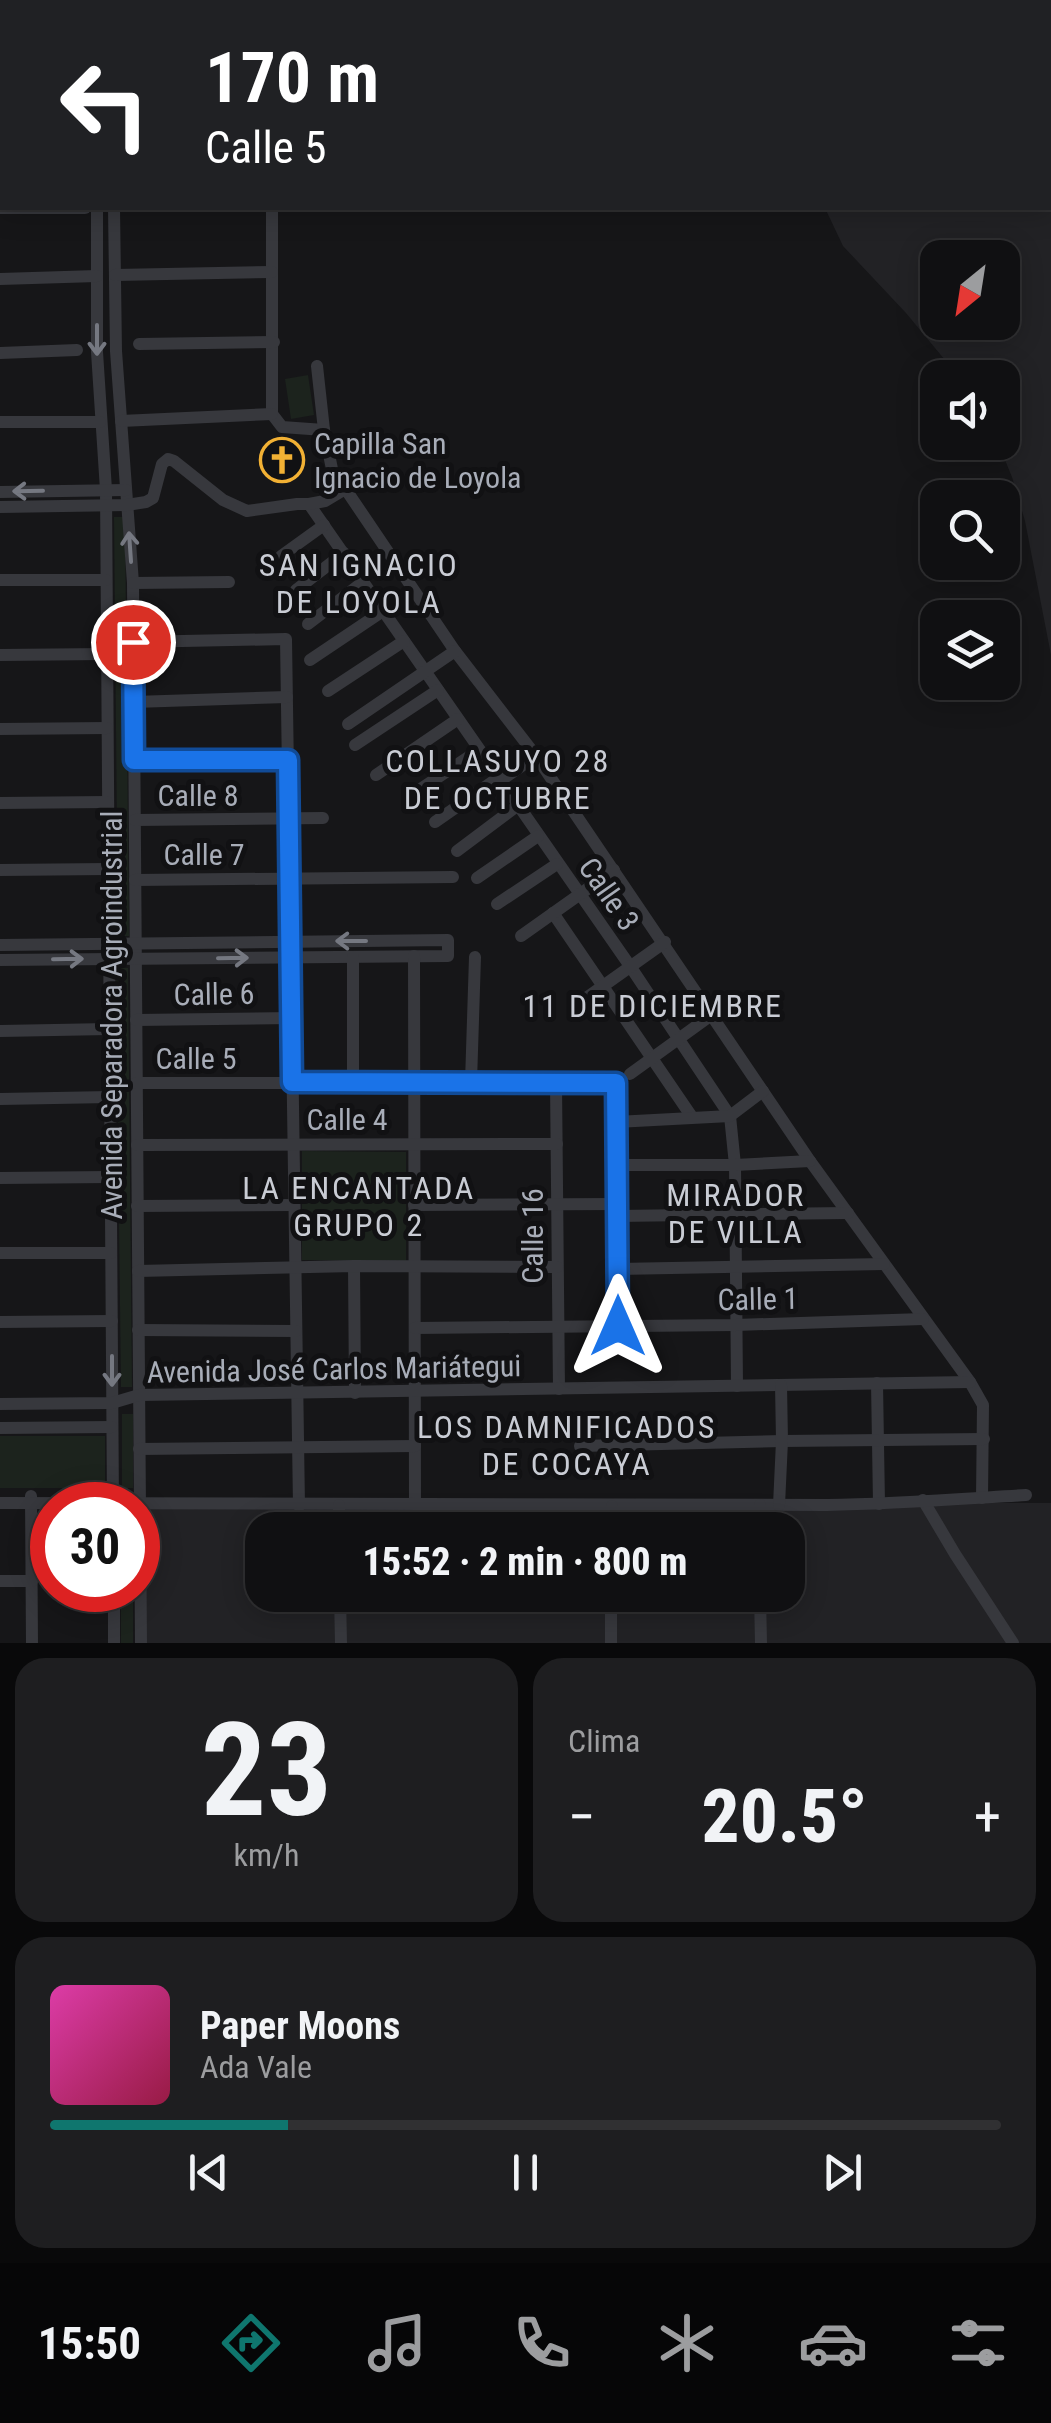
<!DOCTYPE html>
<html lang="es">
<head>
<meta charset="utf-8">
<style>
	body { margin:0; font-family:"Roboto Condensed",sans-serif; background:#1e1e20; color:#f1f3f6; height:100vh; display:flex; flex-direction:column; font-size:38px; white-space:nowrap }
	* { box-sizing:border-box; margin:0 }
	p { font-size:32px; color:#9c9d9f }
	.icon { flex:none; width:55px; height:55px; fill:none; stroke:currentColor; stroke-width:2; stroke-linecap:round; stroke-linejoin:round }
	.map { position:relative; height:1643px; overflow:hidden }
	.side { display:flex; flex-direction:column; gap:15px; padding:15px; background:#09090a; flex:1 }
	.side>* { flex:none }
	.hud { position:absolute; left:0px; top:0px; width:1052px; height:210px; box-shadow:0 5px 25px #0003,0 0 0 2px #303032; background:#202124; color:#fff; overflow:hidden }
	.needle { width:65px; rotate:210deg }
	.fabs { position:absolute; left:920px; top:240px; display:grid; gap:20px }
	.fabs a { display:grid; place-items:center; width:100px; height:100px; border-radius:20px; background:#101012; box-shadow:0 5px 25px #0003,0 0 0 2px #303032; font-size:50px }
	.speed { position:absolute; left:30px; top:1482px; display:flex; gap:20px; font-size:50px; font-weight:700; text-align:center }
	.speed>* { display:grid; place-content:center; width:130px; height:130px; border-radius:50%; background:#101012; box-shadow:0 5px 25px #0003,0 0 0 2px #303032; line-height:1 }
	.speed .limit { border:15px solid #d22; background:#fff; color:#111 }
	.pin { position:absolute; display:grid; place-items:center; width:85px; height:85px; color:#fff; margin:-42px; border:5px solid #fff; border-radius:50%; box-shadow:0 2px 10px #0007 }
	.me { position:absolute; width:110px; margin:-55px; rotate:0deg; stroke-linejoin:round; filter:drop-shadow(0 0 8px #0008) }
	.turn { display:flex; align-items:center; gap:35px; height:210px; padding:0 40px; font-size:45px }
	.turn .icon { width:130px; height:130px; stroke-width:2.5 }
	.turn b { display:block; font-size:70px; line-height:85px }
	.big { font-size:75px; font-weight:800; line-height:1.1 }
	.side .widget { flex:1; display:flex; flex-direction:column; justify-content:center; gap:15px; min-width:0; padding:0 35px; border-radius:30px; background:#1e1e20 }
	.side .dial { align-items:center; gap:0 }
	.dial b { font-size:130px; line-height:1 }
	.song { display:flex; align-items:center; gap:30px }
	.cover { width:120px; height:120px; border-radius:15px; background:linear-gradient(135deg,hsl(320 70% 55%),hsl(340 70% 35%)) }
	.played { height:10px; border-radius:5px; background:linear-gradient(90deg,#0f766e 25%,#303032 25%) }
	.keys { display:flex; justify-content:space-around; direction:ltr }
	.heat { display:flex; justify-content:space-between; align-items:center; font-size:55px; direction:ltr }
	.side .tiles { flex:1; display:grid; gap:15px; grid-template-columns:1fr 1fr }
	.widget:last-child { grid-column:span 2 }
	.trip { position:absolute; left:245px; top:1512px; width:560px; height:100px; border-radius:30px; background:#101012; box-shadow:0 5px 25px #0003,0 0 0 2px #303032; font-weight:800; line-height:100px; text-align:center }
	.dock { display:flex; height:160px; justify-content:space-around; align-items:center; background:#060607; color:#9c9d9f }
	.dock .icon { width:70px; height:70px }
	.dock .on { color:#0f766e }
	.dock b { font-size:45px; color:#f1f3f6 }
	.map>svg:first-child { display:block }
</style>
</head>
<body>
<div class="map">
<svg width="1051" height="1643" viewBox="0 0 1051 1643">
	<rect width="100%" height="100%" fill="#161618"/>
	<!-- built -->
	<g fill="#222225" fill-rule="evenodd">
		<path d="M559,0H909L904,2H560Z"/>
		<path d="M1050,113L1051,114V655L1025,521L1012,477L998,443L1002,442V378L959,377L906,313L843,246L825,208H1050ZM938,258H1002V322H938Z"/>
		<path d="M1051,1503V1643H145L143,1504ZM262,1530H788V1595H262Z"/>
	</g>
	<!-- green -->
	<g fill="#1c231d">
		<path d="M308,375L314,415L291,419L285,379Z"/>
		<path d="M114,517H125L129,936H118Z"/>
		<path d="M116,968H128L132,1387H121Z"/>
		<path d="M302,1151L406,1152V1261L302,1260Z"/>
		<rect x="122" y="1414" width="11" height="74"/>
		<rect x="0" y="1436" width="105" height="52"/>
		<rect x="121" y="1590" width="12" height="53"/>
	</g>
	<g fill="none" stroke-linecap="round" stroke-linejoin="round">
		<!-- minor -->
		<g stroke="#37383d" stroke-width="12">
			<path d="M41,0L43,2"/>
			<path d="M56,0L58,2"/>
			<path d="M151,0L152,2"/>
			<path d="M0,65H2"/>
			<path d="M0,134H2"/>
			<path d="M0,208H85"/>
			<path d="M97,208V352L106,490L113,1505"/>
			<path d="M114,208L116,351L133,583L141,1643"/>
			<path d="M272,208V414L282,427L324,430"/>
			<path d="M115,275L272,272"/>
			<path d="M0,279L97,276"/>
			<path d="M139,344L274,342"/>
			<path d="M0,353L77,350"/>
			<path d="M317,366L324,430L332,469L455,651L536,756L810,1161L970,1382L983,1405L982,1498"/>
			<path d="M121,421L272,414"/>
			<path d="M0,422H100"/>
			<path d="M0,492L126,490"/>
			<path d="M309,504L630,966L730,1116L735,1165L737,1386"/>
			<path d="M0,507L127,505L146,502L153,498L162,464L168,459L174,461L223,500L247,511L297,504H309L325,501L345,489"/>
			<path d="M281,556L324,525"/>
			<path d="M0,580H106"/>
			<path d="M133,583L229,582"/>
			<path d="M296,590L344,553"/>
			<path d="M308,624L363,582"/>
			<path d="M133,642L286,639L299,1506"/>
			<path d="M0,655L106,654"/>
			<path d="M310,660L383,611"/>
			<path d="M328,691L404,641"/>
			<path d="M134,702L287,697"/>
			<path d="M348,724L455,651"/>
			<path d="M0,729L107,728"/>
			<path d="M355,745L438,690"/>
			<path d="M134,760H288"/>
			<path d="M376,775L458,719"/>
			<path d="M500,781L536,756"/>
			<path d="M413,794L479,750"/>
			<path d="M0,803L107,802"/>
			<path d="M135,820L323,818"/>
			<path d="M435,822L498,778"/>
			<path d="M457,851L517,806"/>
			<path d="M0,870L108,869"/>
			<path d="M477,878L538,836"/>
			<path d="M135,880L453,877"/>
			<path d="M497,904L557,864"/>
			<path d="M553,913L692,1117"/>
			<path d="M521,936L614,870"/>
			<path d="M0,945L448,940V956L0,960"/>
			<path d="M414,956L415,1506"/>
			<path d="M582,1001L665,942"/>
			<path d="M136,1020L292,1018"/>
			<path d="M0,1031L109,1029"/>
			<path d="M630,1074L713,1014"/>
			<path d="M353,1082V957"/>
			<path d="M471,1082L475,957"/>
			<path d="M136,1083H616L618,1326"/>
			<path d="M556,1083L559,1389"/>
			<path d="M0,1099L110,1097"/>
			<path d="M616,1122L730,1116L763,1091"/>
			<path d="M137,1145L557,1144"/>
			<path d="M617,1165H735L810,1161"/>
			<path d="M0,1178L110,1177"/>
			<path d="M414,1205L617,1204"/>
			<path d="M137,1206L294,1205"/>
			<path d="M617,1216L848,1213"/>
			<path d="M0,1253H111"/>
			<path d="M354,1266L355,1393"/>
			<path d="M618,1269L884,1264"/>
			<path d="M138,1271L354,1266L557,1267"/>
			<path d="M0,1322L112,1321"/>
			<path d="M415,1328L736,1325L923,1319"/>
			<path d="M138,1330L296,1331"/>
			<path d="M877,1383L879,1504"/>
			<path d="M0,1404L112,1403L139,1395L970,1382"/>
			<path d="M0,1428L112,1427"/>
			<path d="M580,1446L782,1441L984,1439"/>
			<path d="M139,1449L415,1446"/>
			<path d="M31,1496L32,1643"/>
			<path d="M923,1500L955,1554L1013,1643"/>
			<path d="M0,1503L827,1505C893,1504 960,1499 1026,1495"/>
			<path d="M339,1505V1530"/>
			<path d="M760,1505V1530"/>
			<path d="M779,1505L782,1441L781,1385"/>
			<path d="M612,1530V1506"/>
			<path d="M0,1581H32"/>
			<path d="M114,1590V1643"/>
			<path d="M340,1595L341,1643"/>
			<path d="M760,1595L761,1643"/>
			<path d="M611,1643V1595"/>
		</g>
		<!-- major -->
		<g stroke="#53555c" stroke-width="18">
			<path d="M998,0L1000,2"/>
			<path d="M1050,79L1051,80"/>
		</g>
		<!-- highway -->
		<g stroke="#63666e" stroke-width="20">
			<path d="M1035,0L1036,2"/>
			<path d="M1050,24L1051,26"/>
		</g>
	</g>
	<!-- one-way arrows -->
	<defs><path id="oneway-shaft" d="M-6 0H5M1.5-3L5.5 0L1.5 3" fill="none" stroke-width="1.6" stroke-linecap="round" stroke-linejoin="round" transform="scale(2.5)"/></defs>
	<g stroke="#757881">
		<use href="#oneway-shaft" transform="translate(97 340) rotate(90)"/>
		<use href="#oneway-shaft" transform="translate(28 491) rotate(179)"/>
		<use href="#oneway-shaft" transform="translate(130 547) rotate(-94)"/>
		<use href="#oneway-shaft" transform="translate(351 941) rotate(180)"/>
		<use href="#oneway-shaft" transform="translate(233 958) rotate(-1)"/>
		<use href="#oneway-shaft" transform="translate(68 959) rotate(-1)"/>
		<use href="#oneway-shaft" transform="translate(112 1371) rotate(90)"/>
	</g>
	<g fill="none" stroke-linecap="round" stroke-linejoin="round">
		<defs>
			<path id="route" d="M133,642L134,760H288L292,1082L616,1083L618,1326"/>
		</defs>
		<!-- route casing -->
		<use href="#route" stroke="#114b97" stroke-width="25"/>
		<!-- route -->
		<use href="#route" stroke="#1a73e8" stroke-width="18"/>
	</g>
	<!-- icons -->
	<defs>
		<symbol id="church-ring" viewBox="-11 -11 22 22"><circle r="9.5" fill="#111113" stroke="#f2b134" stroke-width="1.5"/><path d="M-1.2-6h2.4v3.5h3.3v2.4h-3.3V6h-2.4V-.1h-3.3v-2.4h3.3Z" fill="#f2b134"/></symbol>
	</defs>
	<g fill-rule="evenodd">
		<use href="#church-ring" x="257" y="435" width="50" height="50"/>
	</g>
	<g text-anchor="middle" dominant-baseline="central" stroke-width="10" stroke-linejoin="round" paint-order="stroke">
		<!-- poi labels -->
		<g font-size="30" fill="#a8adb8" stroke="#111113" text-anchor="start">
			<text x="314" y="443">Capilla San<tspan x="314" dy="34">Ignacio de Loyola</tspan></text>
		</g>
		<!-- street labels -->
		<g font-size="30" fill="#a8adb8" stroke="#111113">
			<text x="198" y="795">Calle 8</text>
			<text x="204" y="854">Calle 7</text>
			<text transform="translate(609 894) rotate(55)">Calle 3</text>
			<text transform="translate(214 994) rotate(-1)">Calle 6</text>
			<text transform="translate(111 1015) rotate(-90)">Avenida Separadora Agroindustrial</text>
			<text x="196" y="1058">Calle 5</text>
			<text x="347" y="1119">Calle 4</text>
			<text transform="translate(532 1236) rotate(-90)">Calle 16</text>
			<text transform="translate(758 1299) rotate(-1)">Calle 1</text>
			<text transform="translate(334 1369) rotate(-1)">Avenida José Carlos Mariátegui</text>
		</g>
		<!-- neighbourhood labels -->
		<g font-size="32" letter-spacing="2.5" fill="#c9ccd4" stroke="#111113">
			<text x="359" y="565">SAN IGNACIO<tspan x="359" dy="37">DE LOYOLA</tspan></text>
			<text x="498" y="761">COLLASUYO 28<tspan x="498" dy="37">DE OCTUBRE</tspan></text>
			<text x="653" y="1006">11 DE DICIEMBRE</text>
			<text x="359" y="1188">LA ENCANTADA<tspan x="359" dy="37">GRUPO 2</tspan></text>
			<text x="736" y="1195">MIRADOR<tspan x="736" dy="37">DE VILLA</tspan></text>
			<text x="567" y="1427">LOS DAMNIFICADOS<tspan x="567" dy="37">DE COCAYA</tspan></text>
		</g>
	</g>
</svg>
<div class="fabs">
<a><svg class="needle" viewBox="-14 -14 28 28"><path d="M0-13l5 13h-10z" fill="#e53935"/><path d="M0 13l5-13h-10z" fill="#9c9d9f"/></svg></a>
<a><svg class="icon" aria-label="sound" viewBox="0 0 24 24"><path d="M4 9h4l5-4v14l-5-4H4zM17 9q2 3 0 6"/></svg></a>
<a><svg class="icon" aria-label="search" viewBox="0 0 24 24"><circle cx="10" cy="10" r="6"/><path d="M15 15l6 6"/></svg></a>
<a><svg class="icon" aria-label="layers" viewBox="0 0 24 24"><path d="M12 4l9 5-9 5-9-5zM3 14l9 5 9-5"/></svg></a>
</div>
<div class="speed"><div class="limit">30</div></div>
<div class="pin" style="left:133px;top:642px;background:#d93025"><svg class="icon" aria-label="arrive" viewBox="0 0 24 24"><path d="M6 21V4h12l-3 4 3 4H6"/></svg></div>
<svg class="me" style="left:618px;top:1326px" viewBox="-20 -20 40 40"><path d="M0-17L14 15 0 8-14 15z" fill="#1a73e8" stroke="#fff" stroke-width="4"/></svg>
<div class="trip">15:52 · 2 min · 800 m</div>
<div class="hud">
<div class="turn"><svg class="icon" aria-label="left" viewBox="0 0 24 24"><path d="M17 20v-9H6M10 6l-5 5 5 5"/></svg><div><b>170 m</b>Calle 5</div></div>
</div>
</div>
<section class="side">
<div class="tiles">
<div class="widget dial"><b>23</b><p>km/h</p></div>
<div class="widget"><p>Clima</p>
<div class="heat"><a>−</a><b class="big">20.5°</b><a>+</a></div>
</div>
<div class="widget">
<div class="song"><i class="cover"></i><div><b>Paper Moons</b><p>Ada Vale</p></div></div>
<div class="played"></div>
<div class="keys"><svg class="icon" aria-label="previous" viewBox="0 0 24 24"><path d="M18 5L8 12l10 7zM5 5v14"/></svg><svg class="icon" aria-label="pause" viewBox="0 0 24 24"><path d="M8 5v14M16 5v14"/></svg><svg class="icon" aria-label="next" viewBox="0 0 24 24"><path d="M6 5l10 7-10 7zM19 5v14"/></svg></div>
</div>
</div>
</section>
<nav class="dock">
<b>15:50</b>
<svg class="icon on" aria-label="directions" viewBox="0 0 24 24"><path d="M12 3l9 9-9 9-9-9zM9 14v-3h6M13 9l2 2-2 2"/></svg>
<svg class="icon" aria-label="music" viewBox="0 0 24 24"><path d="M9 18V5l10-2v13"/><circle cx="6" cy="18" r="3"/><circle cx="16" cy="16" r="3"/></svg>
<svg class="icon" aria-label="phone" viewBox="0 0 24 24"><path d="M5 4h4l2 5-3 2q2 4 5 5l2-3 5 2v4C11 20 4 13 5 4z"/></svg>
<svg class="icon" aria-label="climate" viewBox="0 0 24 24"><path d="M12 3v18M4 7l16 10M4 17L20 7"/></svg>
<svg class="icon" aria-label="car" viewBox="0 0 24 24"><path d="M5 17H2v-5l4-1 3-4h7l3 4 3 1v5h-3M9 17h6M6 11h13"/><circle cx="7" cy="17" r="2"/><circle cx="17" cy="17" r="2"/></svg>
<svg class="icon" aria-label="filters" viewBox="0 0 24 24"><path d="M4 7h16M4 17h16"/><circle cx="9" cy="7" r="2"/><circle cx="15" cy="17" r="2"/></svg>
</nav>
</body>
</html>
